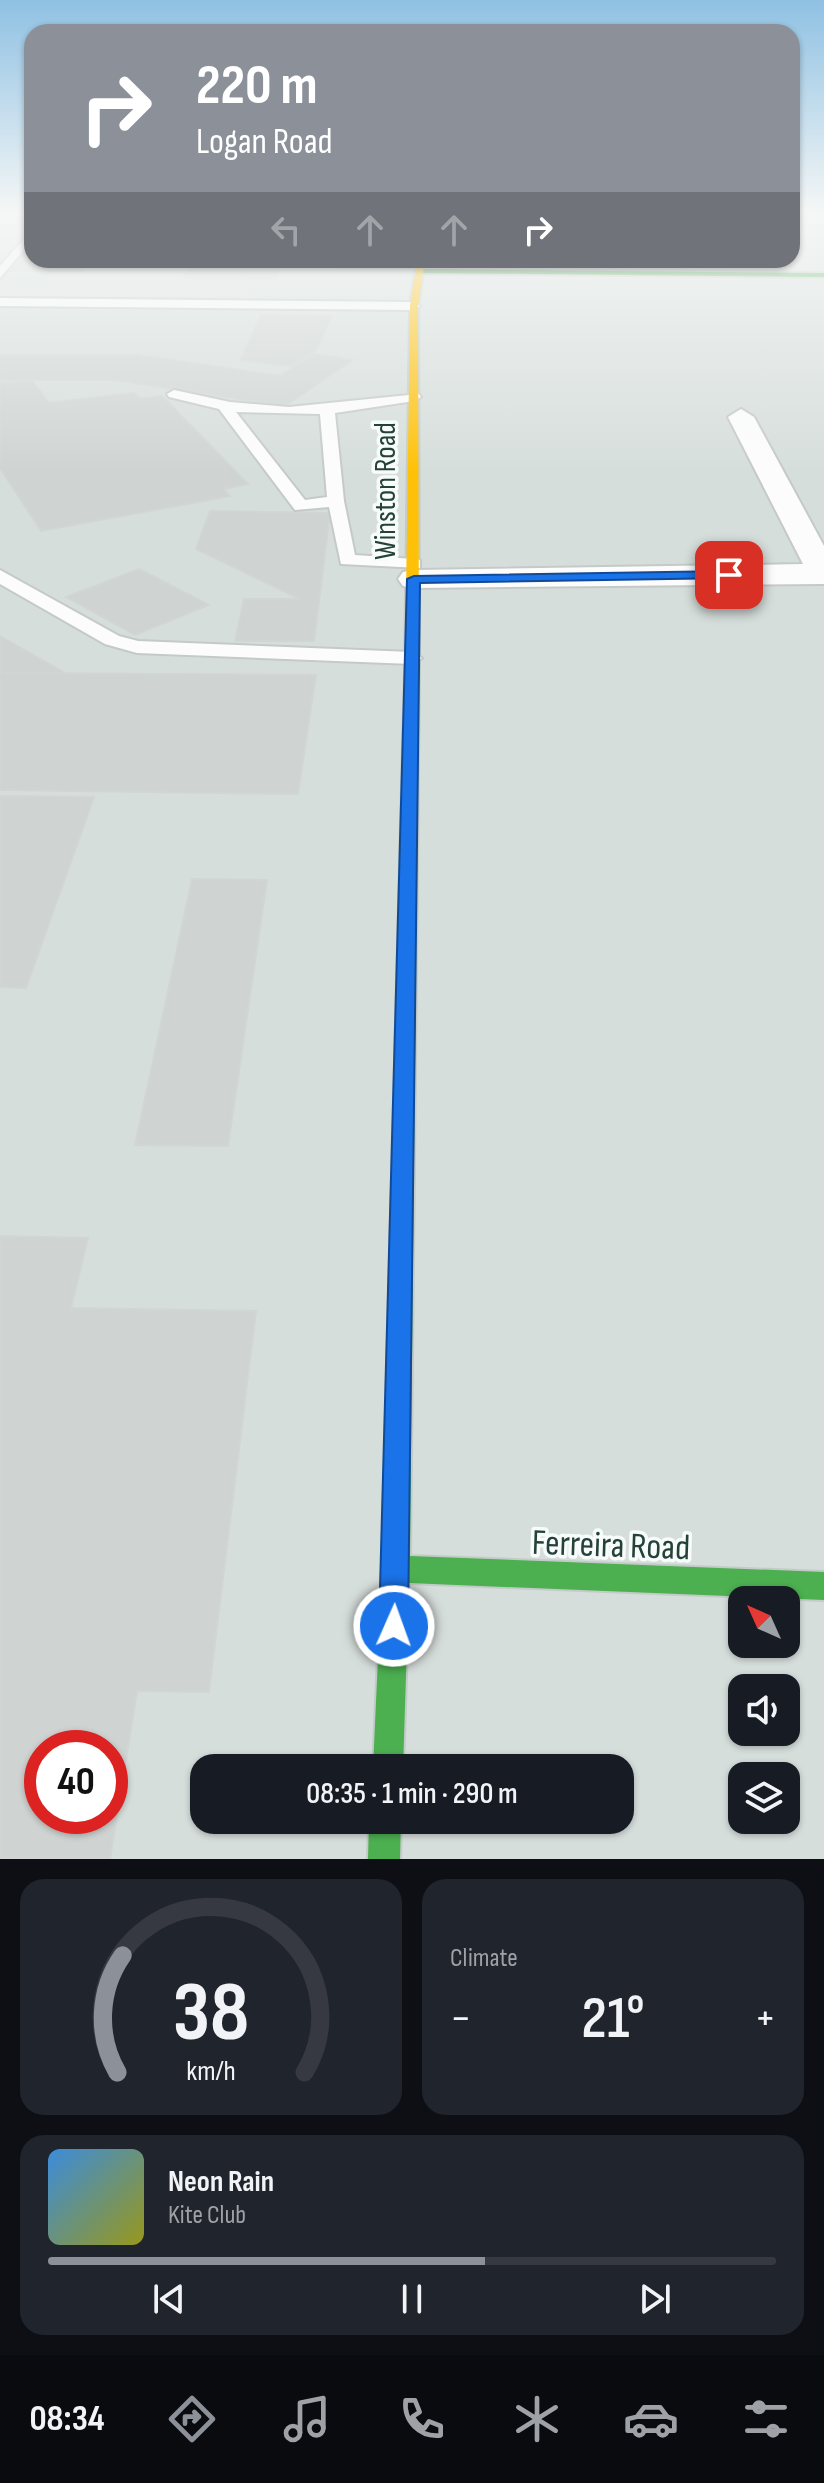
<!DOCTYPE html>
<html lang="en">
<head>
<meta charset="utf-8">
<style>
	body { margin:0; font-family:"Sofia Sans Condensed",sans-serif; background:#20242c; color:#f1f3f6; height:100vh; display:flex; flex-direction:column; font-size:30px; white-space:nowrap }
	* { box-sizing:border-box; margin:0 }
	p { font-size:26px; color:#9ea1a6 }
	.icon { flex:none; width:44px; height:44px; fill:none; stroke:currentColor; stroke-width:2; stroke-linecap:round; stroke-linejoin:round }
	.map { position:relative; height:1859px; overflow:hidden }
	.panel { display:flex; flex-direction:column; gap:20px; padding:20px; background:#0d0f14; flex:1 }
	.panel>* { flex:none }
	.guide { position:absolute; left:24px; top:24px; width:776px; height:244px; border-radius:24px; box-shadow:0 2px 6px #0004; background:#8c9099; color:#fff; overflow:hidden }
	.needle { width:52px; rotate:315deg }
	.controls { position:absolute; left:728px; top:1586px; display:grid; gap:16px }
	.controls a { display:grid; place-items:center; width:72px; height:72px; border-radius:16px; background:#171b24; box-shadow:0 2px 6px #0004; font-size:40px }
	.speed { position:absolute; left:24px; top:1730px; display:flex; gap:16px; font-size:40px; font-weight:700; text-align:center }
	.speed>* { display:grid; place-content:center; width:104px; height:104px; border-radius:50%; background:#171b24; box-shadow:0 2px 6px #0004; line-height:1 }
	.speed .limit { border:12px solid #d22; background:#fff; color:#111 }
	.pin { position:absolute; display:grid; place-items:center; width:68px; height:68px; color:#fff; margin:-34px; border-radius:16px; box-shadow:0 4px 12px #0006 }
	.me { position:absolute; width:88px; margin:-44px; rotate:2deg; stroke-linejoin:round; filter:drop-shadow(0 0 6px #0008) }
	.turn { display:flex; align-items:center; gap:28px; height:168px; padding:0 40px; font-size:36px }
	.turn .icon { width:104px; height:104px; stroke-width:2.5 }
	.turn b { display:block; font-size:56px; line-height:68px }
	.lanes { display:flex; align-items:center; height:76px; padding:0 40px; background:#0003; justify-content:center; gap:40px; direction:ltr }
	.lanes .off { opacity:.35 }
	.big { font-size:60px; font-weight:600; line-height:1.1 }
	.panel .card { flex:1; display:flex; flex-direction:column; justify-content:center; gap:12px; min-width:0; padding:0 28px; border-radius:24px; background:#20242c }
	.panel .dial { align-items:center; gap:0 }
	.dial svg { height:208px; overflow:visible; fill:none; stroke:#363941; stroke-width:7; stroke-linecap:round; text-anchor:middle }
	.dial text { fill:#f1f3f6; stroke:none }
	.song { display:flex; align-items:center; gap:24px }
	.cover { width:96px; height:96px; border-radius:12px; background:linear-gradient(135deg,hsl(210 70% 55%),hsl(60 70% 35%)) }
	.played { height:8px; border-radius:4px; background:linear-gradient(90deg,#8c9099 60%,#363941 60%) }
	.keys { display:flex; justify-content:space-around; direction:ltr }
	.heat { display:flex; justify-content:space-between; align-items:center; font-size:44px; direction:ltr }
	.panel .tiles { flex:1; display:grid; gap:20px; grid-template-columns:1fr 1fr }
	.card:last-child { grid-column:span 2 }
	.trip { position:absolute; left:190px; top:1754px; width:444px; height:80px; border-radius:24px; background:#171b24; box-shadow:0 2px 6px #0004; font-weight:600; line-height:80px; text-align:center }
	.dock { display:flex; height:128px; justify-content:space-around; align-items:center; background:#090b0e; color:#9ea1a6 }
	.dock .icon { width:56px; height:56px }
	.dock .current { color:#8c9099 }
	.dock b { font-size:36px; color:#f1f3f6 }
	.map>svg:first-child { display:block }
</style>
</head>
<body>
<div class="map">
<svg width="824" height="1859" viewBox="0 0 824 1859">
	<rect width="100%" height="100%" fill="#e8edeb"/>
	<!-- built -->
	<path fill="#d6dedb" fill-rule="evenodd" d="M0,212H32V260H792V212H824V1859H0ZM742,1600H786V1644H742ZM742,1688H786V1732H742ZM42,1748H110V1816H42ZM204,1768H620V1820H204ZM742,1776H786V1820H742Z"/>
	<!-- building -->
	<g fill="#cfd4d2" stroke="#d1d6d4" stroke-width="2" fill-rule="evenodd">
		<path d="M32,236V260H91L83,271H3Z"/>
		<path d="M98,260H159L156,265H95Z"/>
		<path d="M193,260H283L277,279L184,278Z"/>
		<path d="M261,315L332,316L316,350L291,366L241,360Z"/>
		<path d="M314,354L352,360L285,406L115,380H0V355H137L280,376Z"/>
		<path d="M33,382L49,403L134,393L140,399L162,396L248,484L223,489L230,496L41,531L0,468V383Z"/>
		<path d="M210,511L330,513L314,641H235L244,599H300L196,549Z"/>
		<path d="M139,569L209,605L135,635L66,597Z"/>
		<path d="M0,636L65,673H0Z"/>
		<path d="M0,673L316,675L298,794L0,790Z"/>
		<path d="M0,796L94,797L26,988L0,987Z"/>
		<path d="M192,879L267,880L228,1146L135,1145Z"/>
		<path d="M0,1236L88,1238L71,1308L256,1311L209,1692L137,1691L110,1859H0ZM42,1748H110V1816H42Z"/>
	</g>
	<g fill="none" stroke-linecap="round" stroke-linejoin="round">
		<defs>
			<g id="lane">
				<path d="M32,230V240L0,278V266Z"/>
				<path d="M320,260L421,261L427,264L421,267H342Z"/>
				<path d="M0,298L414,302L420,306L414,310L0,306Z"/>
				<path d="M174,390L230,402L289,407L419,394L421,397L414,401L335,413L344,501L355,555L414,559L420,560V568L341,564L329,507L295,510L219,409L169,397L167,394ZM236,412L320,414L327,497L305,500Z"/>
				<path d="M0,570L119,636L138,641L412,652L422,658L412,664L137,653L105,644L0,584Z"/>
			</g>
			<path id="street" d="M741,409L754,417L824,546V584L414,588L403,586L398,579L403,572L414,570L803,564L728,417Z"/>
			<g id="fast">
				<path d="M417,269L824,273V277L420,273Z"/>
				<path d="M412,665L419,669L410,1556L824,1572V1600L409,1583L403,1768H373L382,1569L405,669Z"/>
				<path d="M369,1820H401L400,1859H368Z"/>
			</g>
			<path id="slow" d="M417,260H425L418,306L419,669L412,673L405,669L410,306Z"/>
		</defs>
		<!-- lane casing -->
		<use href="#lane" stroke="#c5cac8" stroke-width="4"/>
		<!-- street casing -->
		<use href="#street" stroke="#c5cac8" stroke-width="4"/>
		<!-- fast casing -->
		<use href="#fast" stroke="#c3cbc8" stroke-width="4"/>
		<!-- slow casing -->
		<use href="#slow" stroke="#c3cbc8" stroke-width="4"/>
		<!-- lane -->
		<use href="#lane" fill="#fcfcfc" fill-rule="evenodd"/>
		<!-- street -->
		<use href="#street" fill="#fcfcfc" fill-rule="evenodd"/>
		<!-- fast -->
		<use href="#fast" fill="#4caf50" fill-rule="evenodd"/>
		<!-- slow -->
		<use href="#slow" fill="#ffc107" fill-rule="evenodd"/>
	</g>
	<!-- sky -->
	<linearGradient id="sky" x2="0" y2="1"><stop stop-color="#8fc1e3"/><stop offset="0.45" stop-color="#f5f7f6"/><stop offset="1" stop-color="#f5f7f6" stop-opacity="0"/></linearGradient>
	<rect width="824" height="472" fill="url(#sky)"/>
	<!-- route -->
	<path fill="#1a73e8" stroke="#114b97" stroke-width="2" d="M729,571L735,575L733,578L420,583L408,1626L404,1636L394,1640L384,1636L379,1626L407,579L414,576Z"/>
	<g text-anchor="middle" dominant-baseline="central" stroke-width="7" stroke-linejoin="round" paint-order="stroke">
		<!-- street labels -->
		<g font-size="30" fill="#24423a" stroke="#f7fbf9">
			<text transform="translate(386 491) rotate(-90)">Winston Road</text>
		</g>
		<!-- near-street labels -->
		<g font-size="36" fill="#24423a" stroke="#f7fbf9">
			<text transform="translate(611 1546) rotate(2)">Ferreira Road</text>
		</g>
	</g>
</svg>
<div class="controls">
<a><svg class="needle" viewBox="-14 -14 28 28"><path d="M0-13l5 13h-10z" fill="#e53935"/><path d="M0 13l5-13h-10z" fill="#9ea1a6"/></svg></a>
<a><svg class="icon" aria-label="sound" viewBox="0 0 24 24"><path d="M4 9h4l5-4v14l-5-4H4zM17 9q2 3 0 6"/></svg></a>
<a><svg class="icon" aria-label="layers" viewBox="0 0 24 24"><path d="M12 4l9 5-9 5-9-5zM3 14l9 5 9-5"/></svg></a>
</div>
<div class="speed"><div class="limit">40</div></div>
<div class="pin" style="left:729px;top:575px;background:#d93025"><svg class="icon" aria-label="arrive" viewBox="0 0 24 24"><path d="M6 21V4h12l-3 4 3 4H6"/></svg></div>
<svg class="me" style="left:394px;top:1626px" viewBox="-20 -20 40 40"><circle r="17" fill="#1a73e8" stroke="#fff" stroke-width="3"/><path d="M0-11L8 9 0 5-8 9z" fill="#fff"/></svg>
<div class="trip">08:35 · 1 min · 290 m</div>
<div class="guide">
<div class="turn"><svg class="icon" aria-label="right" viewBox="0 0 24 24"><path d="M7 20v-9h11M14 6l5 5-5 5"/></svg><div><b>220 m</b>Logan Road</div></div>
<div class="lanes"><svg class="icon off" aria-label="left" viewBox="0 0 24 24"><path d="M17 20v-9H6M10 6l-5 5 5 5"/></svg><svg class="icon off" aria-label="ahead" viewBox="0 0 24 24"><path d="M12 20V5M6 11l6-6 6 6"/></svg><svg class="icon off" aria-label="ahead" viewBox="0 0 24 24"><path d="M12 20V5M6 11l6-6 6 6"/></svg><svg class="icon" aria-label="right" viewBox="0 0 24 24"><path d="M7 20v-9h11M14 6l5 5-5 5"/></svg></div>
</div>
</div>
<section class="panel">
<div class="tiles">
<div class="card dial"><svg viewBox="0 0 100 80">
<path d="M14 69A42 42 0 1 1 86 69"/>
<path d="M14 69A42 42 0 0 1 16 24" stroke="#8c9099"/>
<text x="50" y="56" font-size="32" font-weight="700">38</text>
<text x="50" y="72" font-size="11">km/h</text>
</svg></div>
<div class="card"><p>Climate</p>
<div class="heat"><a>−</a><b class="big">21°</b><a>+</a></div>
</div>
<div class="card">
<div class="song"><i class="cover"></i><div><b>Neon Rain</b><p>Kite Club</p></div></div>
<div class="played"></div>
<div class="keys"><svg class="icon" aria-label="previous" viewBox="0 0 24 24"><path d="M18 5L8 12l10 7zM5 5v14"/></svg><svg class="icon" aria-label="pause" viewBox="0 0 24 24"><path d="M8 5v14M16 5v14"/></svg><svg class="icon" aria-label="next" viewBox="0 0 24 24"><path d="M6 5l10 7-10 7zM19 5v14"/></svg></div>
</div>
</div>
</section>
<nav class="dock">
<b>08:34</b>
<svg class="icon current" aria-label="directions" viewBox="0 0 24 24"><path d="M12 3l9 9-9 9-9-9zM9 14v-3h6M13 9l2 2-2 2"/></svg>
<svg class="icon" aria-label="music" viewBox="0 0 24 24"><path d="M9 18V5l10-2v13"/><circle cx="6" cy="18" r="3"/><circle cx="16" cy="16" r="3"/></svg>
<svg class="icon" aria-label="phone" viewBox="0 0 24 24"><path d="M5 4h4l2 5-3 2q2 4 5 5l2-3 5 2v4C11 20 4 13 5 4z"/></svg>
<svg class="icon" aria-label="climate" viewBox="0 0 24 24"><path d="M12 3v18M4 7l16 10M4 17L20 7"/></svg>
<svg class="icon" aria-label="car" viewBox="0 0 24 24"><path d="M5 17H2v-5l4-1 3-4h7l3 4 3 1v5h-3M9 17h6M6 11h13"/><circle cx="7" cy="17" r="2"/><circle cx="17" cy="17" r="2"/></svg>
<svg class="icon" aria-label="filters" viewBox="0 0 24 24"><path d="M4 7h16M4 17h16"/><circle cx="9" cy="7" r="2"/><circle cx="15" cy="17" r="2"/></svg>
</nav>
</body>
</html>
